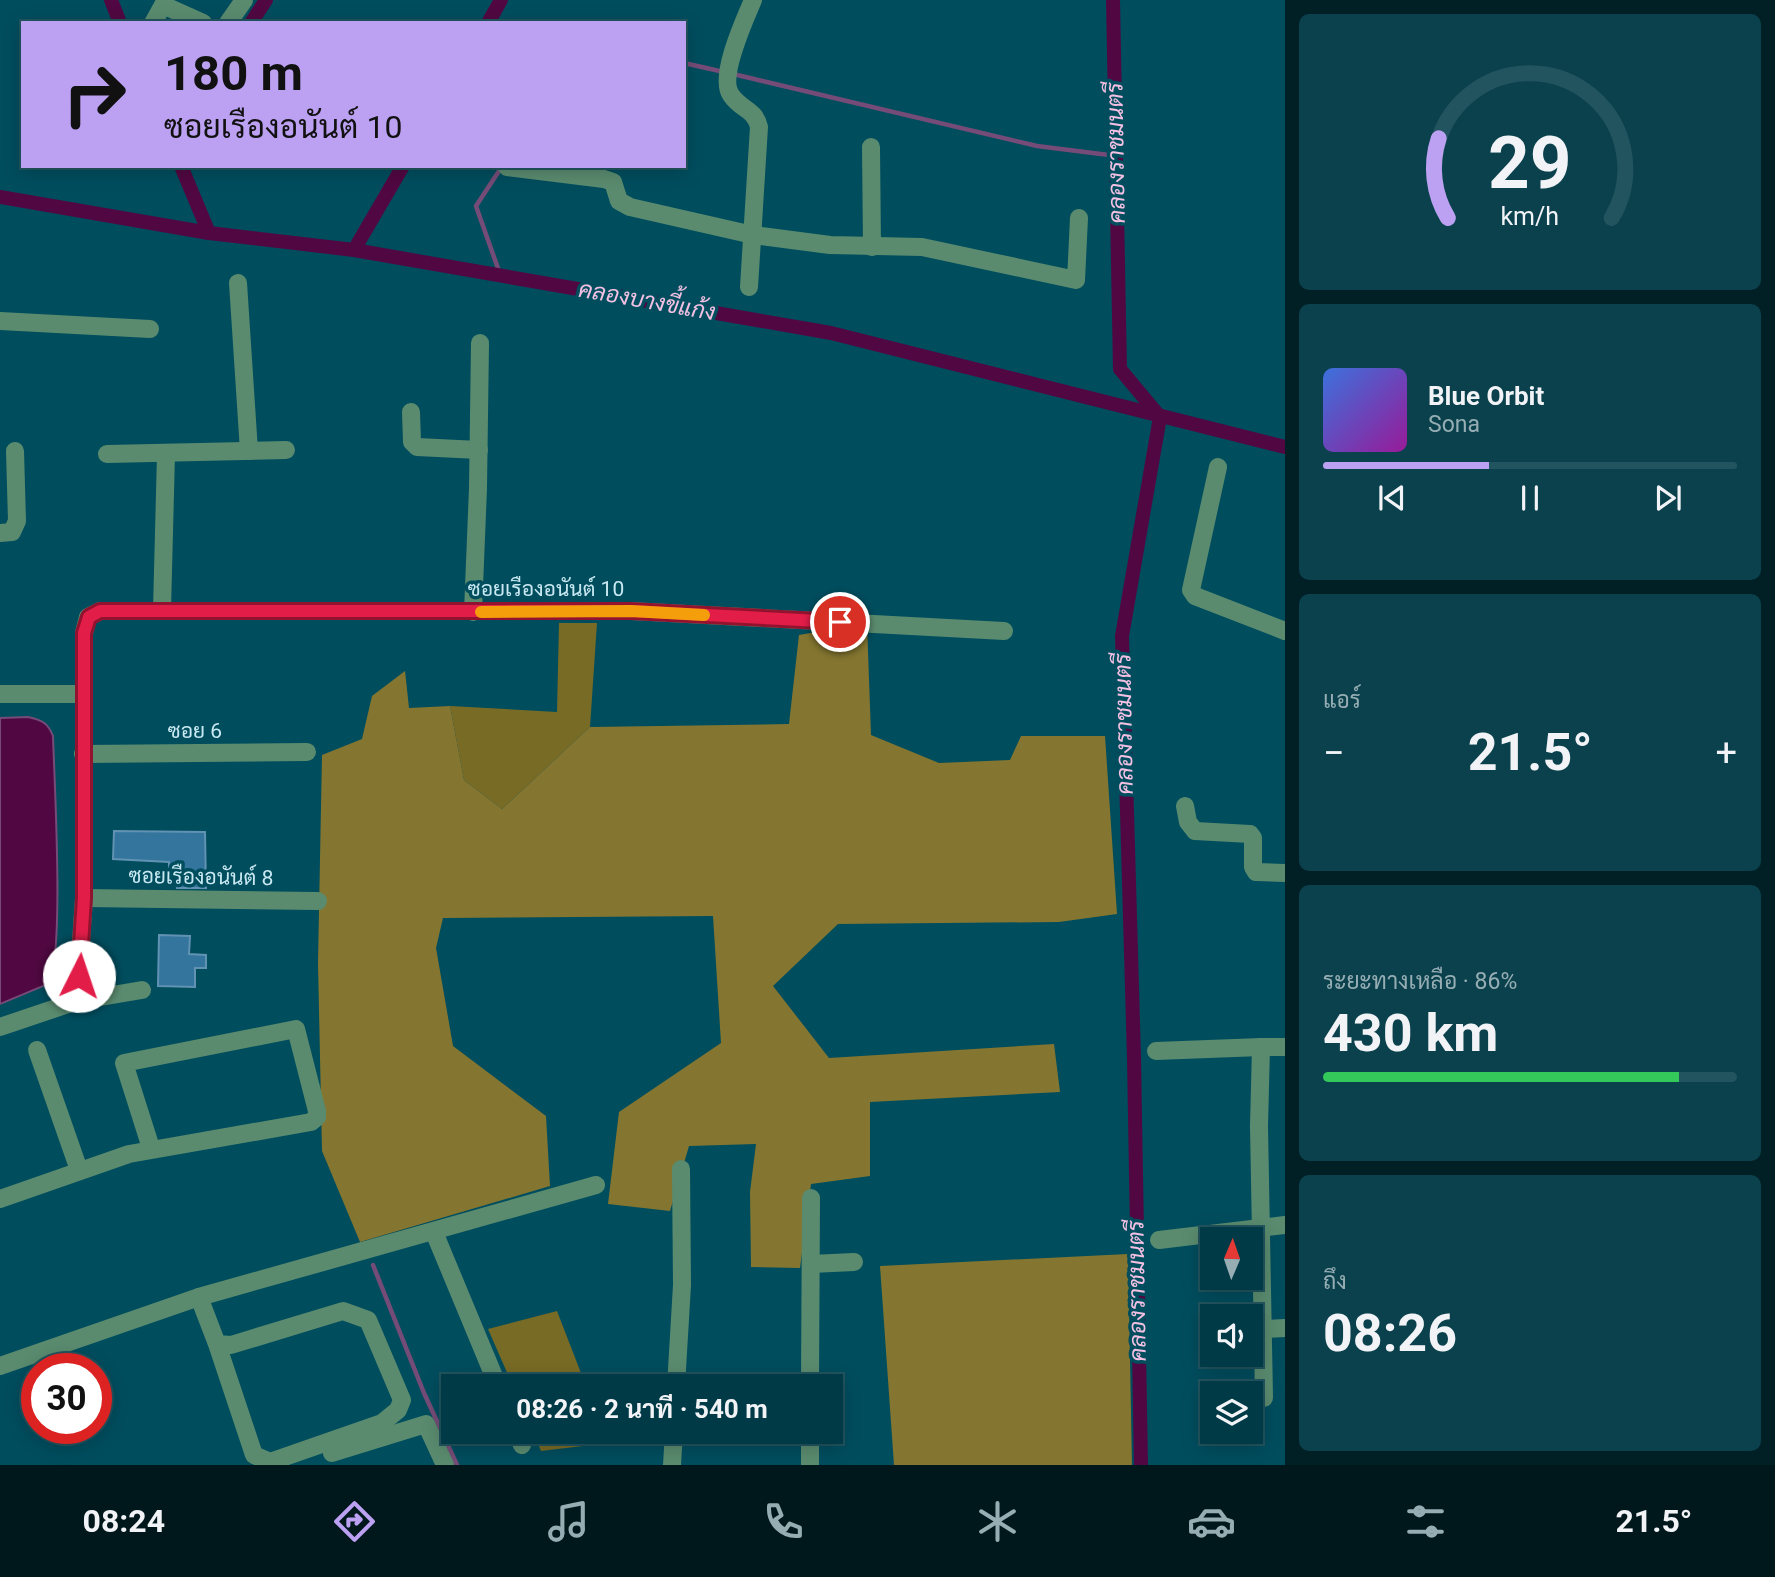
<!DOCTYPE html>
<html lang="th">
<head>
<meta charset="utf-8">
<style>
	body { margin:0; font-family:Roboto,Sarabun,sans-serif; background:#0a414d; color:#f1f3f6; height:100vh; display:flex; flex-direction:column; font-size:26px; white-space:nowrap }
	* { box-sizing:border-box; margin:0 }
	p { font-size:23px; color:#95adb3 }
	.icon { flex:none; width:38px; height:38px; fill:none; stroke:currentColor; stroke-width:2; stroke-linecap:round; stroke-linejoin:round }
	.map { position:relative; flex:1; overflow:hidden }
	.side { display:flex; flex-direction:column; gap:14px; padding:14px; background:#002026; width:490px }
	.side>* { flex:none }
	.top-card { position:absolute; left:21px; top:21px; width:665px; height:147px; border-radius:0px; box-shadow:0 4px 18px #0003,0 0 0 2px #22545f; background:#bca0f2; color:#111; overflow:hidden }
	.needle { width:46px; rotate:2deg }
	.fabs { position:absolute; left:1200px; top:1227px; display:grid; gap:14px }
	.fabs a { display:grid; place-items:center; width:63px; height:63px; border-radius:0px; background:#003a46; box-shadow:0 4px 18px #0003,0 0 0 2px #22545f; font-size:35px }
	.speed { position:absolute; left:21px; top:1353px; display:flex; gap:14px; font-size:35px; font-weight:700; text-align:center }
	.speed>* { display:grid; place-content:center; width:91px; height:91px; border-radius:50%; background:#003a46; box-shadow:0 4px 18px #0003,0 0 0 2px #22545f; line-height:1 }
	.speed .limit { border:10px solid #d22; background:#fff; color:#111 }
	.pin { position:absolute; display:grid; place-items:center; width:60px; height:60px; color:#fff; margin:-30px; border:4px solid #fff; border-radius:50%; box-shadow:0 2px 7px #0007 }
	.me { position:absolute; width:77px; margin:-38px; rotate:4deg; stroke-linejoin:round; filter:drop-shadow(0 0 5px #0008) }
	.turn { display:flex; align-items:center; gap:24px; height:147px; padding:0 28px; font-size:32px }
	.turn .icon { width:91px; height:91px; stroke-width:2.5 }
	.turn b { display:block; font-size:49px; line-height:60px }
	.big { font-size:52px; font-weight:700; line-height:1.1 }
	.side .card { flex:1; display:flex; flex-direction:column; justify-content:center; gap:10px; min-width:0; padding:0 24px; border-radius:10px; background:#0a414d }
	.side .dial { align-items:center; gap:0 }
	.dial svg { height:182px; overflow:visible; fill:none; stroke:#22545f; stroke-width:7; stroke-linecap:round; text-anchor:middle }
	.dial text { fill:#f1f3f6; stroke:none }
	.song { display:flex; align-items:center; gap:21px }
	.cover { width:84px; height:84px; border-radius:10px; background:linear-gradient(135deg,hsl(220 70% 55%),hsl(300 70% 35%)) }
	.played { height:7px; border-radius:4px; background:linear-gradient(90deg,#bca0f2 40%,#22545f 40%) }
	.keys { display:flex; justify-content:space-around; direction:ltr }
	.heat { display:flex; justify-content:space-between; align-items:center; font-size:38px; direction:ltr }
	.charge { height:10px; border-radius:5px; background:linear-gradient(90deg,#34c759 86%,#22545f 0) }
	.trip { position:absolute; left:441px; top:1374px; width:402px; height:70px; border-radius:0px; background:#003a46; box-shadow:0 4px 18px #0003,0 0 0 2px #22545f; font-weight:700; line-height:70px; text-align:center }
	.dock { display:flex; height:112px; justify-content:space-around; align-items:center; background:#00171c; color:#95adb3 }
	.dock .icon { width:49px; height:49px }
	.dock .on { color:#bca0f2 }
	.dock b { font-size:32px; color:#f1f3f6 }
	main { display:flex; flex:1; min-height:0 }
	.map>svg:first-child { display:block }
</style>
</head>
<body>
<main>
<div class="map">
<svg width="1285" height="1465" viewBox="0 0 1285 1465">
	<rect width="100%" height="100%" fill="#004d5e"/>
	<!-- green -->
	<g fill="#786b25">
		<path d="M559,623H597L590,727L502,809L464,780L450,706L557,712Z"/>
		<path d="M557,1311L586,1386H513L488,1329Z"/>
		<path d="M533,1432H604L608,1443L541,1451Z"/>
	</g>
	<!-- forest -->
	<g fill="#847630">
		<path d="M867,623L871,735L939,763L1010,760L1021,736H1105L1117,914L1059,922L838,924L773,986L829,1058L1054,1044L1060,1092L870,1102V1176L811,1184L800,1268L751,1267L750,1192L756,1144L689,1146L670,1211L608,1204L619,1112L721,1043L713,916L443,918L436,948L453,1046L546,1116L550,1186L360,1242L322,1151L318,963L322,755L362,739L372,696L405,671L409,708L450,706L464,780L502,809L590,727L789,724L799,635Z"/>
		<path d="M1128,1254L1132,1465H894L880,1266Z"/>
	</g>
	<!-- water -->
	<path fill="#510842" stroke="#754c77" stroke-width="2" d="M28,717C42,720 48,723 53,736C54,775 65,961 48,984L0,1004V718Z"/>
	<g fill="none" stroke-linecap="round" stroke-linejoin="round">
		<!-- stream -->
		<g stroke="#754c77" stroke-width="4.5">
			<path d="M684,63L724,72"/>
			<path d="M733,74L1037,146L1117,156"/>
			<path d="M501,277L476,206L501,168"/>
			<path d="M373,1265L424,1393L457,1465"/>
		</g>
		<!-- canal -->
		<g stroke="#510842" stroke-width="14">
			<path d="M111,0L120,23"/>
			<path d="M1113,0L1120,369L1160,417L1122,636L1134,1058L1141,1465"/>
			<path d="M251,23L266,0"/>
			<path d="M488,23L501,0"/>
			<path d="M181,166L209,233"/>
			<path d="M0,197L209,233L354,250L831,333L1285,447"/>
			<path d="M354,250L403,166"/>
		</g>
	</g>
	<!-- building -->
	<g fill="#33759d" stroke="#6192b2" stroke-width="2">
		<path d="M114,831L205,832L206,888H177L176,878L169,876V862L113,859Z"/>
		<path d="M159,935L190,936L189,954L206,955V968H195V987L158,986Z"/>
	</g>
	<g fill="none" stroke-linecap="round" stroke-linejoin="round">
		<!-- minor -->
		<g stroke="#5a8b6f" stroke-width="18">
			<path d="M153,23L163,5L203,23"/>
			<path d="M228,23L244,0"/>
			<path d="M871,147L872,247"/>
			<path d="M507,167L604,179L613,182L619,201L630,207L753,235L830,245L922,247L1076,280L1079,218"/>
			<path d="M238,283L249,451"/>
			<path d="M749,287L759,127C755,109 741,110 731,95C718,77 745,19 753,0"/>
			<path d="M0,321L150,329"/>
			<path d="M411,412L412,442L417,447L479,450"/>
			<path d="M107,454L286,450"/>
			<path d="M1218,467L1191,590L1195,596L1285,631"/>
			<path d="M0,533L12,532L17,521L15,451"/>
			<path d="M162,610L166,454"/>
			<path d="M473,612L478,488L480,343"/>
			<path d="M0,694H83"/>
			<path d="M83,754L307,752"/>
			<path d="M1185,806L1188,822L1195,831L1250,834L1253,838V867L1256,872L1285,873"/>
			<path d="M84,898L318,901"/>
			<path d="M77,1001L84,898V633L88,617L100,611H631L1004,631"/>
			<path d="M0,1027L77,1001L142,990"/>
			<path d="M37,1050L79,1170"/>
			<path d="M1156,1051L1261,1047"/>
			<path d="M0,1199L129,1154L311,1122L317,1117V1111L296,1029L124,1063L151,1148"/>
			<path d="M434,1232L498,1386"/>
			<path d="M1159,1240L1285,1225"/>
			<path d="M811,1264L854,1262"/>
			<path d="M199,1297L217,1344L231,1345L343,1311L368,1320L402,1400L398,1410L382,1423L270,1462L254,1455L217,1344"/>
			<path d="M1264,1329L1285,1328"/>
			<path d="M0,1366L199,1297L596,1185"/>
			<path d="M676,1386L682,1285L681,1169"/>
			<path d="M810,1386L811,1198"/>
			<path d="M1264,1398L1259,1126L1261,1047H1285"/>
			<path d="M516,1432L522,1445"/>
			<path d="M332,1453L426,1424L445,1465"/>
			<path d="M672,1465L674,1432"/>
			<path d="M810,1465V1432"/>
		</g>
	</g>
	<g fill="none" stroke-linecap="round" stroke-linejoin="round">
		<defs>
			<path id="route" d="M79,976L84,898V633L89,617L100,611H631L840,622"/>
		</defs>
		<!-- route casing -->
		<use href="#route" stroke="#92132f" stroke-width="18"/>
		<!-- route -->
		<use href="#route" stroke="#e11d48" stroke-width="12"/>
		<!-- slow -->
		<path stroke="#f59e0b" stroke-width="12" d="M481,612L631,611L704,615"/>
	</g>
	<g text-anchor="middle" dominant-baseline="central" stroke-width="7" stroke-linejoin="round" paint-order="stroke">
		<!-- street labels -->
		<g font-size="21" fill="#c9e9f2" stroke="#004d5e">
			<text x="546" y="589">ซอยเรืองอนันต์ 10</text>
			<text x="195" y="731">ซอย 6</text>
			<text transform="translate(201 877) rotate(1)">ซอยเรืองอนันต์ 8</text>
		</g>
		<!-- water labels -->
		<g font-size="23" font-style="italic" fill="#f4c1e3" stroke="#004d5e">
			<text transform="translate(1116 153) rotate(-91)">คลองราชมนตรี</text>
			<text transform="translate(647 301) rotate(10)">คลองบางขี้แก้ง</text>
			<text transform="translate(1124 724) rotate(-91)">คลองราชมนตรี</text>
			<text transform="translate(1137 1291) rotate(-91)">คลองราชมนตรี</text>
		</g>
	</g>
</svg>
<div class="fabs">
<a><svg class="needle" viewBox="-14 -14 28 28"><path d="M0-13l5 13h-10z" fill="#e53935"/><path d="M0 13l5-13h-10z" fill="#95adb3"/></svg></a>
<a><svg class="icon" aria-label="sound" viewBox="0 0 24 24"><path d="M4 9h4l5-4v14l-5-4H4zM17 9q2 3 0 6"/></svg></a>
<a><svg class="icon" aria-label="layers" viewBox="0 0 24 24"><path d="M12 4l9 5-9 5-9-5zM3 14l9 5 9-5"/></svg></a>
</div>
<div class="speed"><div class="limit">30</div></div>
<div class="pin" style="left:840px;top:622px;background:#d93025"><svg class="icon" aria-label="arrive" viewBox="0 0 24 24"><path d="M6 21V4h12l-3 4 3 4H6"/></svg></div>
<svg class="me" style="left:79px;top:976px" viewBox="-20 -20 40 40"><circle r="19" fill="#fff"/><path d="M0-13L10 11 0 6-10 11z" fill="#e11d48"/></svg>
<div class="trip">08:26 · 2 นาที · 540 m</div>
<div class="top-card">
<div class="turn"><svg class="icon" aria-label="right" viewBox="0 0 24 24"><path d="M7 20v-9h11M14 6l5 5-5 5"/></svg><div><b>180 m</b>ซอยเรืองอนันต์ 10</div></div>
</div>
</div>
<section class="side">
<div class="card dial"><svg viewBox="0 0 100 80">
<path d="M14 69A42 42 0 1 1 86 69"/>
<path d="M14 69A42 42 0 0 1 10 34" stroke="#bca0f2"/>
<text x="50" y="56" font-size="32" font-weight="700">29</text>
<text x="50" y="72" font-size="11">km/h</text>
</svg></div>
<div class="card">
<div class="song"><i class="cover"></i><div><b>Blue Orbit</b><p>Sona</p></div></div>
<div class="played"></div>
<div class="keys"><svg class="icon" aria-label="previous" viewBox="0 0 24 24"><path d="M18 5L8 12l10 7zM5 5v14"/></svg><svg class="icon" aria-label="pause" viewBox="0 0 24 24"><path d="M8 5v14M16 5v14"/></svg><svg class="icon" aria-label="next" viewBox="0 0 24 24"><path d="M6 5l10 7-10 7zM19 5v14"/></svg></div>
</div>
<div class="card"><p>แอร์</p>
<div class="heat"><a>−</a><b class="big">21.5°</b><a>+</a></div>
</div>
<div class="card"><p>ระยะทางเหลือ · 86%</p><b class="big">430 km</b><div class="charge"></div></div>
<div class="card"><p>ถึง</p><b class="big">08:26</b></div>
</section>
</main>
<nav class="dock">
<b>08:24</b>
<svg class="icon on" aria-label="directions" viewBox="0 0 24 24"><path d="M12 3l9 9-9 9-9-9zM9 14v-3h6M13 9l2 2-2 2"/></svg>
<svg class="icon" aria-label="music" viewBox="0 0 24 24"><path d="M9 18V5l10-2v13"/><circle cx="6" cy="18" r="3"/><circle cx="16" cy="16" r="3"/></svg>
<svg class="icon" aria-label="phone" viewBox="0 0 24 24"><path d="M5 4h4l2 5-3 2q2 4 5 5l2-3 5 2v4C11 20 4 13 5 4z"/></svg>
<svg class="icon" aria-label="climate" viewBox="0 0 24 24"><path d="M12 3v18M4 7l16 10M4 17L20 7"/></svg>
<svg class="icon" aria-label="car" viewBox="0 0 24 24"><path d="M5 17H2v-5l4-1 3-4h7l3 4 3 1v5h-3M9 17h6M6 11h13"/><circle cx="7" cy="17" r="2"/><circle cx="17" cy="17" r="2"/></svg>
<svg class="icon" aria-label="filters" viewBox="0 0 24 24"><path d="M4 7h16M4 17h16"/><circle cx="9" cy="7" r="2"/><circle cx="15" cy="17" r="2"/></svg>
<b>21.5°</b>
</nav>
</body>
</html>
